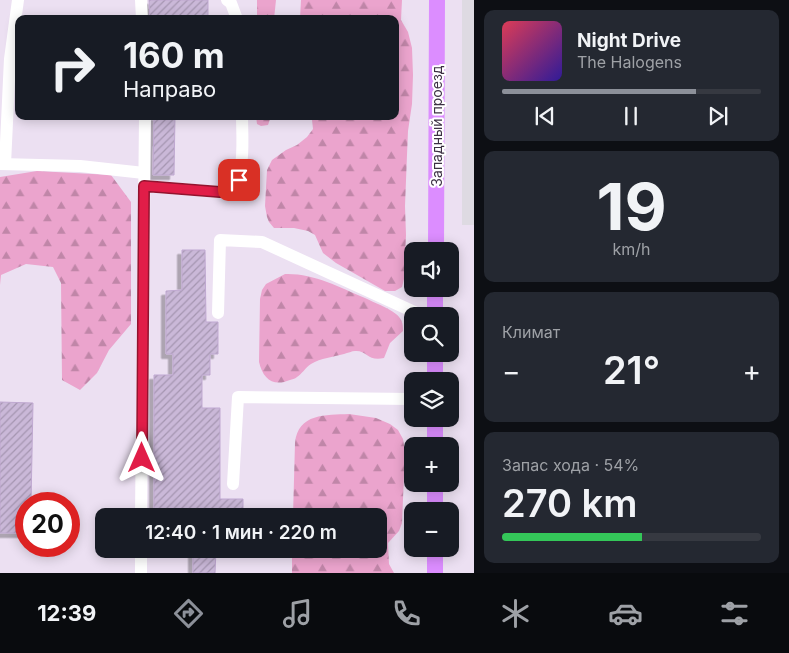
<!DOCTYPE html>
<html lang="ru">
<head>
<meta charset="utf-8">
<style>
	body { margin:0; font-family:Inter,sans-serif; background:#242831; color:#f1f3f6; height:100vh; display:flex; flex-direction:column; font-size:19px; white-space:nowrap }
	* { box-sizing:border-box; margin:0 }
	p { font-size:16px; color:#9ea1a6 }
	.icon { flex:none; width:28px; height:28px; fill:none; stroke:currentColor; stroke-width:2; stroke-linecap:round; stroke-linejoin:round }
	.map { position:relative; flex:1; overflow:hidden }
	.drawer { display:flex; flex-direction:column; gap:10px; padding:10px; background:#0d0f14; width:315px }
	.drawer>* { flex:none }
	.hud { position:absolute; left:15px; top:15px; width:384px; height:105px; border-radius:10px; box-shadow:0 2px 12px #0003; background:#171b24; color:#f1f3f6; overflow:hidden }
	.buttons { position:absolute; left:404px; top:242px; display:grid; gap:10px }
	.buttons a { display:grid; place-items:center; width:55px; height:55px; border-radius:10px; background:#171b24; box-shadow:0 2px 12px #0003; font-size:25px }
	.speed { position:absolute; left:15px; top:492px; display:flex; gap:10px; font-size:25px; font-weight:700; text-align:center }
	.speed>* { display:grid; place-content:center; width:65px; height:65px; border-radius:50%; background:#171b24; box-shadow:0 2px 12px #0003; line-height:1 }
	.speed .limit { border:8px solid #d22; background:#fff; color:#111 }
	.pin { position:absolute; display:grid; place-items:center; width:42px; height:42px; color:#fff; margin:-21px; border-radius:10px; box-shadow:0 2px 8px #0006 }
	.me { position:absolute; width:55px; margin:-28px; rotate:0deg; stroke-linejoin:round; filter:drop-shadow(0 0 4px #0008) }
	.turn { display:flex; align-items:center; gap:18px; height:105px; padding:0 25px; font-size:22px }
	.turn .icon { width:65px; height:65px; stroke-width:2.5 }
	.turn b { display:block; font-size:35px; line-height:42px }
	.big { font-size:38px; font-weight:600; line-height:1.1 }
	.drawer .widget { flex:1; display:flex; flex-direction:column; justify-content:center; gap:8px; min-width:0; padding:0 18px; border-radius:10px; background:#242831 }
	.drawer .dial { align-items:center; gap:0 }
	.dial b { font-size:65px; line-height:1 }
	.song { display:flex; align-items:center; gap:15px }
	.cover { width:60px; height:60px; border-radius:8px; background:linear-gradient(135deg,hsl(350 70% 55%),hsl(250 70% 35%)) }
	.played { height:5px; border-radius:2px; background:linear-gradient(90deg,#8c9099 75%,#363941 75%) }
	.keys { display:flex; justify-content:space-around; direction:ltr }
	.heat { display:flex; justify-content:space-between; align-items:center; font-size:28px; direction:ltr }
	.charge { height:8px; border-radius:4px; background:linear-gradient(90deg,#34c759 54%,#363941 0) }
	.trip { position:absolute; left:95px; top:508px; width:292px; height:50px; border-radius:10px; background:#171b24; box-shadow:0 2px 12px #0003; font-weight:600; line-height:50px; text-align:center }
	.dock { display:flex; height:80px; justify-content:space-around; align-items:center; background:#090b0e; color:#9ea1a6 }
	.dock .icon { width:35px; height:35px }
	.dock .current { color:#8c9099 }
	.dock b { font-size:22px; color:#f1f3f6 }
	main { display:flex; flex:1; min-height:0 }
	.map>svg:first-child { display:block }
</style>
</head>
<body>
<main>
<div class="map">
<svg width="474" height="573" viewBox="0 0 474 573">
	<defs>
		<pattern id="forest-firs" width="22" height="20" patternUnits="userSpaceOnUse" patternTransform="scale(1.25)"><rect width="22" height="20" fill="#eba4cd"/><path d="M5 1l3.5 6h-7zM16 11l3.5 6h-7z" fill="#c086a8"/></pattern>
		<pattern id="building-hatch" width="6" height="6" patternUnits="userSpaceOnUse" patternTransform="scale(1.25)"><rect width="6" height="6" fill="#cab8d8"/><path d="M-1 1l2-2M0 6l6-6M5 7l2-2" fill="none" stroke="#a596b1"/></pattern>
		<filter id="shadow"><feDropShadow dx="-4.5" dy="4.5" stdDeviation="0" flood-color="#0004"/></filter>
	</defs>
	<rect width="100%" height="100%" fill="#ece0f2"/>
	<!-- forest -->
	<g fill="url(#forest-firs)">
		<path d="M257,0H276L274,19H257Z"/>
		<path d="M301,0H402L401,20L408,32L412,48L413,75L412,104L408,131L407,155L405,206L406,235L404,279L402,287L395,291H385L336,263L323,253L315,235L308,231L294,228H274L269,222L267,217L265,206L267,170L272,160L286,150L297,145L307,137L313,129L312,120L310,116H395V19H300Z"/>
		<path d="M256,116H271L268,125L261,126L257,124Z"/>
		<path d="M37,171L111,175L131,202V324L109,350L97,373L80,390L62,380L61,283L53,267L26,264L1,275L0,285V177Z"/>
		<path d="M285,274C313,273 339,287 365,298C375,303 387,307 396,314C402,319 403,323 403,331L390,343L384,358C368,362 367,350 355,351C352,351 348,353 344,354C333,357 321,358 311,364C305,368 302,374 297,377C295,379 292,379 290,380C273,387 263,379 259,362L260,299L262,290L266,284Z"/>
		<path d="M349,414L376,418L390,424L398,430L403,439L405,451L402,523L399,531L388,543L389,564L394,573H292V549H379V516H293L295,443C298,413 326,415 349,414Z"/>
	</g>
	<!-- parking -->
	<rect fill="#dedae2" x="462" y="0" width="12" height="225"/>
	<!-- building -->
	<g fill="url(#building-hatch)" stroke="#bfa8d0" filter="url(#shadow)">
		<path d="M149,0H208V19H150Z"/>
		<path d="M154,116H175L174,175H153Z"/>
		<path d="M182,250H205L206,322H218V354H210V375H202V408H220V499H243V516H154V375H173V354H166V291L182,290Z"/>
		<path d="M0,402L33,403L31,504H26V533H0Z"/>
		<path d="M193,550H216L215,573H193Z"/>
	</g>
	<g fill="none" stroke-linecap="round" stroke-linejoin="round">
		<!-- minor -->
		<g stroke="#fff" stroke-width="12">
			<path d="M141,0L142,19"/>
			<path d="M227,0L231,3L237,19"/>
			<path d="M0,164L80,166L144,173"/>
			<path d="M5,164L10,59L18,0"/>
			<path d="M144,186L220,192C224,191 229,190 231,188C246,177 242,134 242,116"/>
			<path d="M218,313L220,240L262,242L423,316"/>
			<path d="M233,484L238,397L412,399"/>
			<path d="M141,516L145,116"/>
			<path d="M141,573V549"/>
		</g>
		<!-- major -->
		<g stroke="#dc8dff" stroke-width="16">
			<path d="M436,251L437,0"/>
			<path d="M435,316V289"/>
			<path d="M435,381V354"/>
			<path d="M435,446V419"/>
			<path d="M435,511V484"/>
			<path d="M435,573V549"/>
		</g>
	</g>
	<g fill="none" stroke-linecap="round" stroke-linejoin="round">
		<defs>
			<path id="route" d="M142,458L144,186L220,192L231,189L239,180"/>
		</defs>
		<!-- route casing -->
		<use href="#route" stroke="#92132f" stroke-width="12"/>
		<!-- route -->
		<use href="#route" stroke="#e11d48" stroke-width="9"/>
	</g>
	<g text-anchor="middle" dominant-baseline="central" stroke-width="4" stroke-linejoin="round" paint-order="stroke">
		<!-- street labels -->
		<g font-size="14" fill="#3c3144" stroke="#fff">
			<text transform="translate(436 126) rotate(-90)">Западный проезд</text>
		</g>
	</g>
</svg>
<div class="buttons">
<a><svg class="icon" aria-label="sound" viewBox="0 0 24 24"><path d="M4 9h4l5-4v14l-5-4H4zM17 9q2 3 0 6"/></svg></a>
<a><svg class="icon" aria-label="search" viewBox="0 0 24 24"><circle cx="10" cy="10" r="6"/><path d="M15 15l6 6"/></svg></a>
<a><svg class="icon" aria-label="layers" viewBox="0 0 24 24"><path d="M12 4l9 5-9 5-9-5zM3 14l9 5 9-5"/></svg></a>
<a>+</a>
<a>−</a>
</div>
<div class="speed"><div class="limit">20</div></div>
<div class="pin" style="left:239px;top:180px;background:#d93025"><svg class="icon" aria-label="arrive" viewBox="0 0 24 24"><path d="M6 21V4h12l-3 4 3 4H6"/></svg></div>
<svg class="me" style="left:142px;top:458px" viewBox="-20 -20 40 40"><path d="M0-17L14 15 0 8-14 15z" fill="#e11d48" stroke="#fff" stroke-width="4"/></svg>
<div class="trip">12:40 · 1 мин · 220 m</div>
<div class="hud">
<div class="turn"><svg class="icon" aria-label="right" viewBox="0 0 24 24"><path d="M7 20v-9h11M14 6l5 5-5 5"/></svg><div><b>160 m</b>Направо</div></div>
</div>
</div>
<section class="drawer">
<div class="widget">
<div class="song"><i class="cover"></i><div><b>Night Drive</b><p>The Halogens</p></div></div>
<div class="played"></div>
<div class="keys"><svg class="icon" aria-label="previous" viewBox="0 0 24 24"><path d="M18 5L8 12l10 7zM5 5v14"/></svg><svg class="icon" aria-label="pause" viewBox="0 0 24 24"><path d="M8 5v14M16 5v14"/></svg><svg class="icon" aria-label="next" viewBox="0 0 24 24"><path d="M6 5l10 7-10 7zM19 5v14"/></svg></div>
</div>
<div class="widget dial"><b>19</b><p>km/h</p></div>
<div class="widget"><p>Климат</p>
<div class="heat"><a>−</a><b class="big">21°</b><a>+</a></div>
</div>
<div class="widget"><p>Запас хода · 54%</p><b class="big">270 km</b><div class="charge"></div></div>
</section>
</main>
<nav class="dock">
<b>12:39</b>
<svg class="icon current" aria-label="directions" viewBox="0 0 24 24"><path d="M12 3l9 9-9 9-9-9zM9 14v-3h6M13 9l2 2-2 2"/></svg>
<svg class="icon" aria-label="music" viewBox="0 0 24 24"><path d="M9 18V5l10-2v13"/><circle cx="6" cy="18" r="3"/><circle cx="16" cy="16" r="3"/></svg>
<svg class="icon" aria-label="phone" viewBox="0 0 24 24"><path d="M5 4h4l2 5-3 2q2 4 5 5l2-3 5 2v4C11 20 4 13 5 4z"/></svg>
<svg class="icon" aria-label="climate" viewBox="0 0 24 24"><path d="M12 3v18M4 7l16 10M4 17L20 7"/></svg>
<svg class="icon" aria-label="car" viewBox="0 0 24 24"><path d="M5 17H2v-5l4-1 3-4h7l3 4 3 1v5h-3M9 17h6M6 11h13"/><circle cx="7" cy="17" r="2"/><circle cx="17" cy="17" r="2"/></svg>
<svg class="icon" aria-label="filters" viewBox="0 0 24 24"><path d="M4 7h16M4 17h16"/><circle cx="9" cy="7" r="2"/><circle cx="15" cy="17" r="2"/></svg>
</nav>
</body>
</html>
